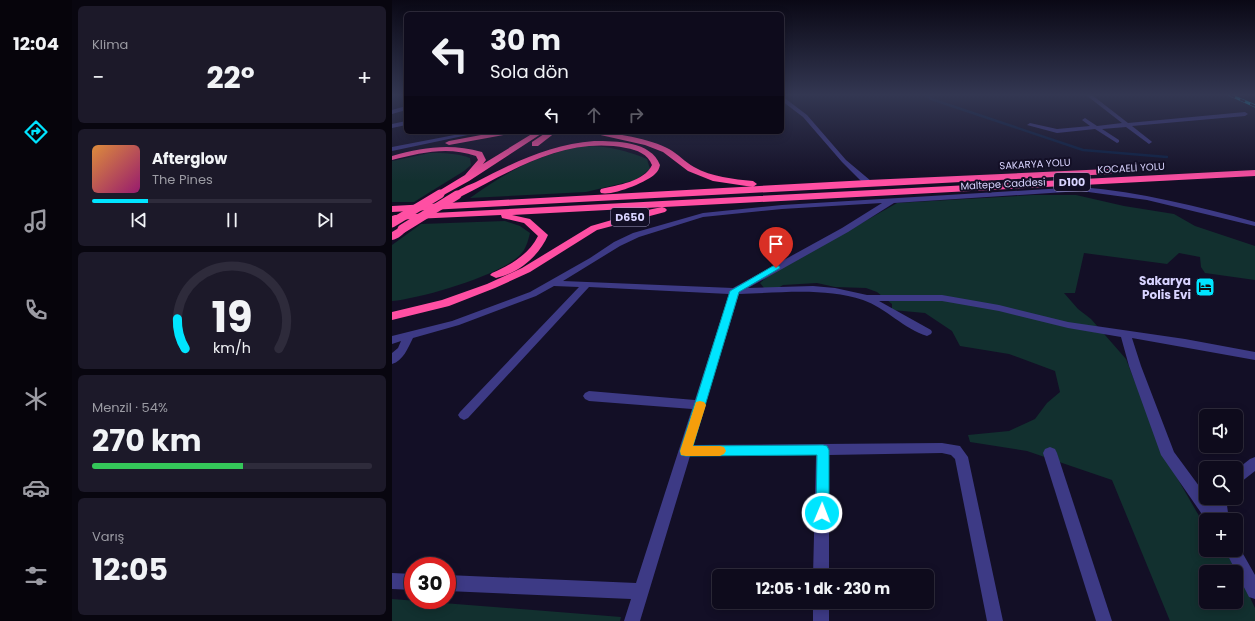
<!DOCTYPE html>
<html lang="tr">
<head>
<meta charset="utf-8">
<style>
	body { margin:0; font-family:Poppins,sans-serif; background:#1c1929; color:#f1f3f6; height:100vh; display:flex; flex-direction:column; font-size:15px; white-space:nowrap }
	* { box-sizing:border-box; margin:0 }
	p { font-size:13px; color:#9b9ba3 }
	.icon { flex:none; width:22px; height:22px; fill:none; stroke:currentColor; stroke-width:2; stroke-linecap:round; stroke-linejoin:round }
	.map { position:relative; flex:1; overflow:hidden }
	.panel { display:flex; flex-direction:column; gap:6px; padding:6px; background:#08060f; width:320px }
	.panel>* { flex:none }
	.hud { position:absolute; left:12px; top:12px; width:380px; height:122px; border-radius:6px; box-shadow:0 2px 10px #0003,0 0 0 1px #2e2b3b; background:#0e0b1c; color:#f1f3f6; overflow:hidden }
	.tools { position:absolute; left:807px; top:409px; display:grid; gap:8px }
	.tools a { display:grid; place-items:center; width:44px; height:44px; border-radius:6px; background:#0e0b1c; box-shadow:0 2px 10px #0003,0 0 0 1px #2e2b3b; font-size:20px }
	.speed { position:absolute; left:12px; top:557px; display:flex; gap:8px; font-size:20px; font-weight:700; text-align:center }
	.speed>* { display:grid; place-content:center; width:52px; height:52px; border-radius:50%; background:#0e0b1c; box-shadow:0 2px 10px #0003,0 0 0 1px #2e2b3b; line-height:1 }
	.speed .limit { border:6px solid #d22; background:#fff; color:#111 }
	.pin { position:absolute; display:grid; place-items:center; width:34px; height:34px; color:#fff; margin:-41px -17px; border-radius:50% 50% 50% 0; rotate:-45deg; box-shadow:0 0 4px #0007 }
	.pin .icon { rotate:45deg }
	.me { position:absolute; width:44px; margin:-22px; rotate:1deg; stroke-linejoin:round; filter:drop-shadow(0 0 3px #0008) }
	.turn { display:flex; align-items:center; gap:14px; height:84px; padding:0 20px; font-size:18px }
	.turn .icon { width:52px; height:52px; stroke-width:2.5 }
	.turn b { display:block; font-size:28px; line-height:34px }
	.lanes { display:flex; align-items:center; height:38px; padding:0 20px; background:#0003; justify-content:center; gap:20px; direction:ltr }
	.lanes .off { opacity:.35 }
	.big { font-size:30px; font-weight:700; line-height:1.1 }
	.panel .widget { flex:1; display:flex; flex-direction:column; justify-content:center; gap:6px; min-width:0; padding:0 14px; border-radius:6px; background:#1c1929 }
	.panel .dial { align-items:center; gap:0 }
	.dial svg { height:104px; overflow:visible; fill:none; stroke:#2e2b3b; stroke-width:7; stroke-linecap:round; text-anchor:middle }
	.dial text { fill:#f1f3f6; stroke:none }
	.song { display:flex; align-items:center; gap:12px }
	.cover { width:48px; height:48px; border-radius:6px; background:linear-gradient(135deg,hsl(30 70% 55%),hsl(320 70% 35%)) }
	.played { height:4px; border-radius:2px; background:linear-gradient(90deg,#00e5ff 20%,#2e2b3b 20%) }
	.keys { display:flex; justify-content:space-around; direction:ltr }
	.heat { display:flex; justify-content:space-between; align-items:center; font-size:22px; direction:ltr }
	.charge { height:6px; border-radius:3px; background:linear-gradient(90deg,#34c759 54%,#2e2b3b 0) }
	.trip { position:absolute; left:320px; top:569px; width:222px; height:40px; border-radius:6px; background:#0e0b1c; box-shadow:0 2px 10px #0003,0 0 0 1px #2e2b3b; font-weight:700; line-height:40px; text-align:center }
	main { display:flex; flex:1; min-height:0 }
	.tabs { display:flex; flex-direction:column; width:72px; justify-content:space-around; align-items:center; background:#06040b; color:#9b9ba3 }
	.tabs .icon { width:28px; height:28px }
	.tabs .selected { color:#00e5ff }
	.tabs b { font-size:18px; color:#f1f3f6 }
	.map>svg:first-child { display:block }
</style>
</head>
<body>
<main>
<nav class="tabs">
<b>12:04</b>
<svg class="icon selected" aria-label="directions" viewBox="0 0 24 24"><path d="M12 3l9 9-9 9-9-9zM9 14v-3h6M13 9l2 2-2 2"/></svg>
<svg class="icon" aria-label="music" viewBox="0 0 24 24"><path d="M9 18V5l10-2v13"/><circle cx="6" cy="18" r="3"/><circle cx="16" cy="16" r="3"/></svg>
<svg class="icon" aria-label="phone" viewBox="0 0 24 24"><path d="M5 4h4l2 5-3 2q2 4 5 5l2-3 5 2v4C11 20 4 13 5 4z"/></svg>
<svg class="icon" aria-label="climate" viewBox="0 0 24 24"><path d="M12 3v18M4 7l16 10M4 17L20 7"/></svg>
<svg class="icon" aria-label="car" viewBox="0 0 24 24"><path d="M5 17H2v-5l4-1 3-4h7l3 4 3 1v5h-3M9 17h6M6 11h13"/><circle cx="7" cy="17" r="2"/><circle cx="17" cy="17" r="2"/></svg>
<svg class="icon" aria-label="filters" viewBox="0 0 24 24"><path d="M4 7h16M4 17h16"/><circle cx="9" cy="7" r="2"/><circle cx="15" cy="17" r="2"/></svg>
</nav>
<section class="panel">
<div class="widget"><p>Klima</p>
<div class="heat"><a>−</a><b class="big">22°</b><a>+</a></div>
</div>
<div class="widget">
<div class="song"><i class="cover"></i><div><b>Afterglow</b><p>The Pines</p></div></div>
<div class="played"></div>
<div class="keys"><svg class="icon" aria-label="previous" viewBox="0 0 24 24"><path d="M18 5L8 12l10 7zM5 5v14"/></svg><svg class="icon" aria-label="pause" viewBox="0 0 24 24"><path d="M8 5v14M16 5v14"/></svg><svg class="icon" aria-label="next" viewBox="0 0 24 24"><path d="M6 5l10 7-10 7zM19 5v14"/></svg></div>
</div>
<div class="widget dial"><svg viewBox="0 0 100 80">
<path d="M14 69A42 42 0 1 1 86 69"/>
<path d="M14 69A42 42 0 0 1 8 46" stroke="#00e5ff"/>
<text x="50" y="56" font-size="32" font-weight="700">19</text>
<text x="50" y="72" font-size="11">km/h</text>
</svg></div>
<div class="widget"><p>Menzil · 54%</p><b class="big">270 km</b><div class="charge"></div></div>
<div class="widget"><p>Varış</p><b class="big">12:05</b></div>
</section>
<div class="map">
<svg width="863" height="621" viewBox="0 0 863 621">
	<rect width="100%" height="100%" fill="#130f26"/>
	<!-- green -->
	<g fill="#12302f" fill-rule="evenodd">
		<path d="M193,146C217,146 233,150 255,159L258,169L244,180L194,192L78,198C114,172 148,153 193,146Z"/>
		<path d="M38,153C52,153 64,153 78,158L79,165L72,171L22,202H0V161Z"/>
		<path d="M641,195H684L732,206L782,214L803,226L863,246V280L813,273L809,267L808,257L787,253L775,264L692,253L683,293H672L686,309L699,319L734,359L741,377L784,476L814,528V550H831L842,564L863,608V621H778L720,480L635,451L578,442L576,435L617,431L643,419L655,403L668,392L663,371L617,354L568,346L560,331L533,313L500,310V304L485,292L474,288L443,287L425,283L391,285L386,288L373,289L368,283L376,276L505,203ZM814,572H844V602H814Z"/>
		<path d="M113,221L128,226L138,233C136,241 134,249 128,255C107,276 30,298 0,301V245L29,224Z"/>
		<path d="M0,599L229,617L228,621H0Z"/>
	</g>
	<g fill="none" stroke-linecap="round" stroke-linejoin="round">
		<!-- stream -->
		<path stroke="#0a1f44" stroke-width="2.5" d="M535,95L539,99L691,150L775,157"/>
		<!-- minor -->
		<g fill="#3d3a85" fill-rule="evenodd">
			<path d="M694,95H700L736,123L853,112L856,114L853,116L740,126L759,141L760,142L757,144L734,127L710,129L727,140V142L725,143L703,129L665,133L635,125L638,123L665,129L698,126L690,120L693,118L705,126L730,123Z"/>
			<path d="M390,96L415,115L454,160L479,181V185H473L450,162L411,117L390,101Z"/>
			<path d="M14,106V110L0,114V110Z"/>
			<path d="M14,121V125L0,128V124Z"/>
			<path d="M78,132H90L0,151V147Z"/>
			<path d="M689,187C748,192 805,206 863,222V226L755,200L689,191L502,203L456,232L356,288L421,286L443,288L475,295H550L607,305L676,322L793,339L863,352V360L740,338L749,366L782,452L821,505L820,498H834L837,520H814L769,455L737,366L729,337L676,328L607,311L550,301H487L539,330L540,332L539,334L535,336C512,329 494,308 471,300C432,287 387,293 347,294L301,445L550,443L568,446L576,457L611,621H595L563,459L559,455L550,453L437,455V576H421L424,455L298,456L248,621H232L239,599L55,591V575L244,583L300,409L197,401L193,399L191,396L193,393L197,391L303,400L337,294L197,287L76,418L72,420L68,418L66,415L68,412L187,287L162,286L144,296L67,325L21,338C16,348 11,361 0,364V353L6,348L9,341L0,344V336L60,321L138,292L198,258L222,242L241,233L311,213L390,205ZM490,203L450,228L341,288L171,281L228,246L247,237L311,217L390,209Z"/>
			<path d="M658,447L663,449L665,453L720,621H704L651,453L653,449Z"/>
			<path d="M863,457V471L849,482L844,484V470L858,459Z"/>
			<path d="M844,544L846,545L863,575V599L857,597L833,550H844Z"/>
			<path d="M0,573L21,574V590L0,589Z"/>
			<rect x="421" y="602" width="16" height="19"/>
		</g>
		<!-- highway -->
		<g fill="#ff4fa3" fill-rule="evenodd">
			<path d="M105,132H121L117,134L57,145L53,143L57,141Z"/>
			<path d="M143,132H152L77,181L48,197L45,196L44,194L45,192L73,175L86,160L84,156C55,146 28,153 0,160V156C31,147 59,143 90,152L94,160L91,164Z"/>
			<path d="M155,132H164L146,146H140V142Z"/>
			<path d="M200,132C220,132 260,139 277,149C286,154 293,162 302,167C320,177 341,179 361,181L365,184L361,187L321,181L296,171L271,152L253,145L204,134Z"/>
			<path d="M202,141C224,141 259,141 268,165C267,169 266,171 263,174C255,182 221,196 209,193L208,191L209,189C225,185 252,182 260,165C256,154 245,150 234,148C174,136 119,171 68,197H62L61,195C66,189 77,185 84,182C122,162 160,144 202,141Z"/>
			<path d="M716,169L719,170L720,172L719,174L0,212V206L476,180Z"/>
			<path d="M863,170V176L120,215L138,219L156,235C147,256 127,273 104,278L98,275L100,273C119,265 137,254 146,236L132,223L110,218L109,215L0,220V216L3,215Z"/>
			<path d="M270,207L273,208L275,210L273,212L205,230L138,272L103,288L57,306L0,320V312L50,300L95,284L130,268L199,226L251,211Z"/>
			<path d="M10,226L13,227L15,229C12,234 6,239 0,240V232Z"/>
		</g>
		<defs>
			<path id="rail" d="M838,95L863,106"/>
		</defs>
		<!-- rail casing -->
		<use href="#rail" stroke="#00e5ff" stroke-width="3"/>
		<!-- rail -->
		<use href="#rail" stroke="#130f26" stroke-width="2" stroke-dasharray="5.5" stroke-linecap="butt"/>
		<!-- highway-bridge -->
		<g stroke="#ff4fa3" stroke-width="9">
			<path d="M0,223L48,194"/>
			<path d="M10,229L65,195"/>
		</g>
	</g>
	<!-- sky -->
	<linearGradient id="sky" x2="0" y2="1"><stop stop-color="#0a0815"/><stop offset="0.52" stop-color="#333752"/><stop offset="1" stop-color="#333752" stop-opacity="0"/></linearGradient>
	<rect width="863" height="182" fill="url(#sky)"/>
	<!-- route -->
	<path fill="#00e5ff" stroke="#0095a6" d="M381,266H387L388,268L347,292L301,446L431,445L435,446L437,450V513L435,517L430,519L425,517L424,513L425,455L294,456L289,455L288,451L338,291Z"/>
	<!-- slow -->
	<path fill="#f59e0b" d="M308,401L312,402L314,405L301,446H328L332,447L334,451L332,454L328,456H294L289,455L288,451L303,405L304,402Z"/>
	<!-- icons -->
	<defs>
		<symbol id="hotel-square" viewBox="-11 -11 22 22"><rect x="-9" y="-9" width="18" height="18" rx="4" fill="#00e5ff" stroke="#130f26"/><path d="M-6-4.5h1.5V1H6V5H4.5V3h-9V5H-6ZM-4 0a1.8 1.8 0 1 1 3.6 0ZM.5 0V-2.5h3Q6-2.5 6 0Z" fill="#111"/></symbol>
	</defs>
	<g fill-rule="evenodd">
		<use href="#hotel-square" x="802" y="276" width="22" height="22"/>
	</g>
	<g text-anchor="middle" dominant-baseline="central" stroke-width="4" stroke-linejoin="round" paint-order="stroke">
		<!-- far-street labels -->
		<g font-size="10" fill="#d9d4ff" stroke="#130f26">
			<text transform="translate(643 164) rotate(-3)">SAKARYA YOLU</text>
			<text transform="translate(739 168) rotate(-3)">KOCAELİ YOLU</text>
			<text transform="translate(611 184) rotate(-3)">Maltepe Caddesi</text>
		</g>
		<!-- shield labels -->
		<g fill="#130f26" stroke="#9e99be" stroke-width="1">
			<rect x="662" y="173" width="36" height="18" rx="3"/>
			<rect x="219" y="208" width="38" height="18" rx="3"/>
		</g>
		<g font-size="11" font-weight="bold" fill="#d9d4ff">
			<text x="680" y="182">D100</text>
			<text x="238" y="217">D650</text>
		</g>
		<!-- poi labels -->
		<g font-size="12" font-weight="bold" fill="#d9d4ff" stroke="#130f26" text-anchor="end">
			<text x="799" y="280">Sakarya<tspan x="799" dy="14">Polis Evi</tspan></text>
		</g>
	</g>
</svg>
<div class="tools">
<a><svg class="icon" aria-label="sound" viewBox="0 0 24 24"><path d="M4 9h4l5-4v14l-5-4H4zM17 9q2 3 0 6"/></svg></a>
<a><svg class="icon" aria-label="search" viewBox="0 0 24 24"><circle cx="10" cy="10" r="6"/><path d="M15 15l6 6"/></svg></a>
<a>+</a>
<a>−</a>
</div>
<div class="speed"><div class="limit">30</div></div>
<div class="pin" style="left:384px;top:268px;background:#d93025"><svg class="icon" aria-label="arrive" viewBox="0 0 24 24"><path d="M6 21V4h12l-3 4 3 4H6"/></svg></div>
<svg class="me" style="left:430px;top:513px" viewBox="-20 -20 40 40"><circle r="17" fill="#00e5ff" stroke="#fff" stroke-width="3"/><path d="M0-11L8 9 0 5-8 9z" fill="#fff"/></svg>
<div class="trip">12:05 · 1 dk · 230 m</div>
<div class="hud">
<div class="turn"><svg class="icon" aria-label="left" viewBox="0 0 24 24"><path d="M17 20v-9H6M10 6l-5 5 5 5"/></svg><div><b>30 m</b>Sola dön</div></div>
<div class="lanes"><svg class="icon" aria-label="left" viewBox="0 0 24 24"><path d="M17 20v-9H6M10 6l-5 5 5 5"/></svg><svg class="icon off" aria-label="ahead" viewBox="0 0 24 24"><path d="M12 20V5M6 11l6-6 6 6"/></svg><svg class="icon off" aria-label="right" viewBox="0 0 24 24"><path d="M7 20v-9h11M14 6l5 5-5 5"/></svg></div>
</div>
</div>
</main>
</body>
</html>
